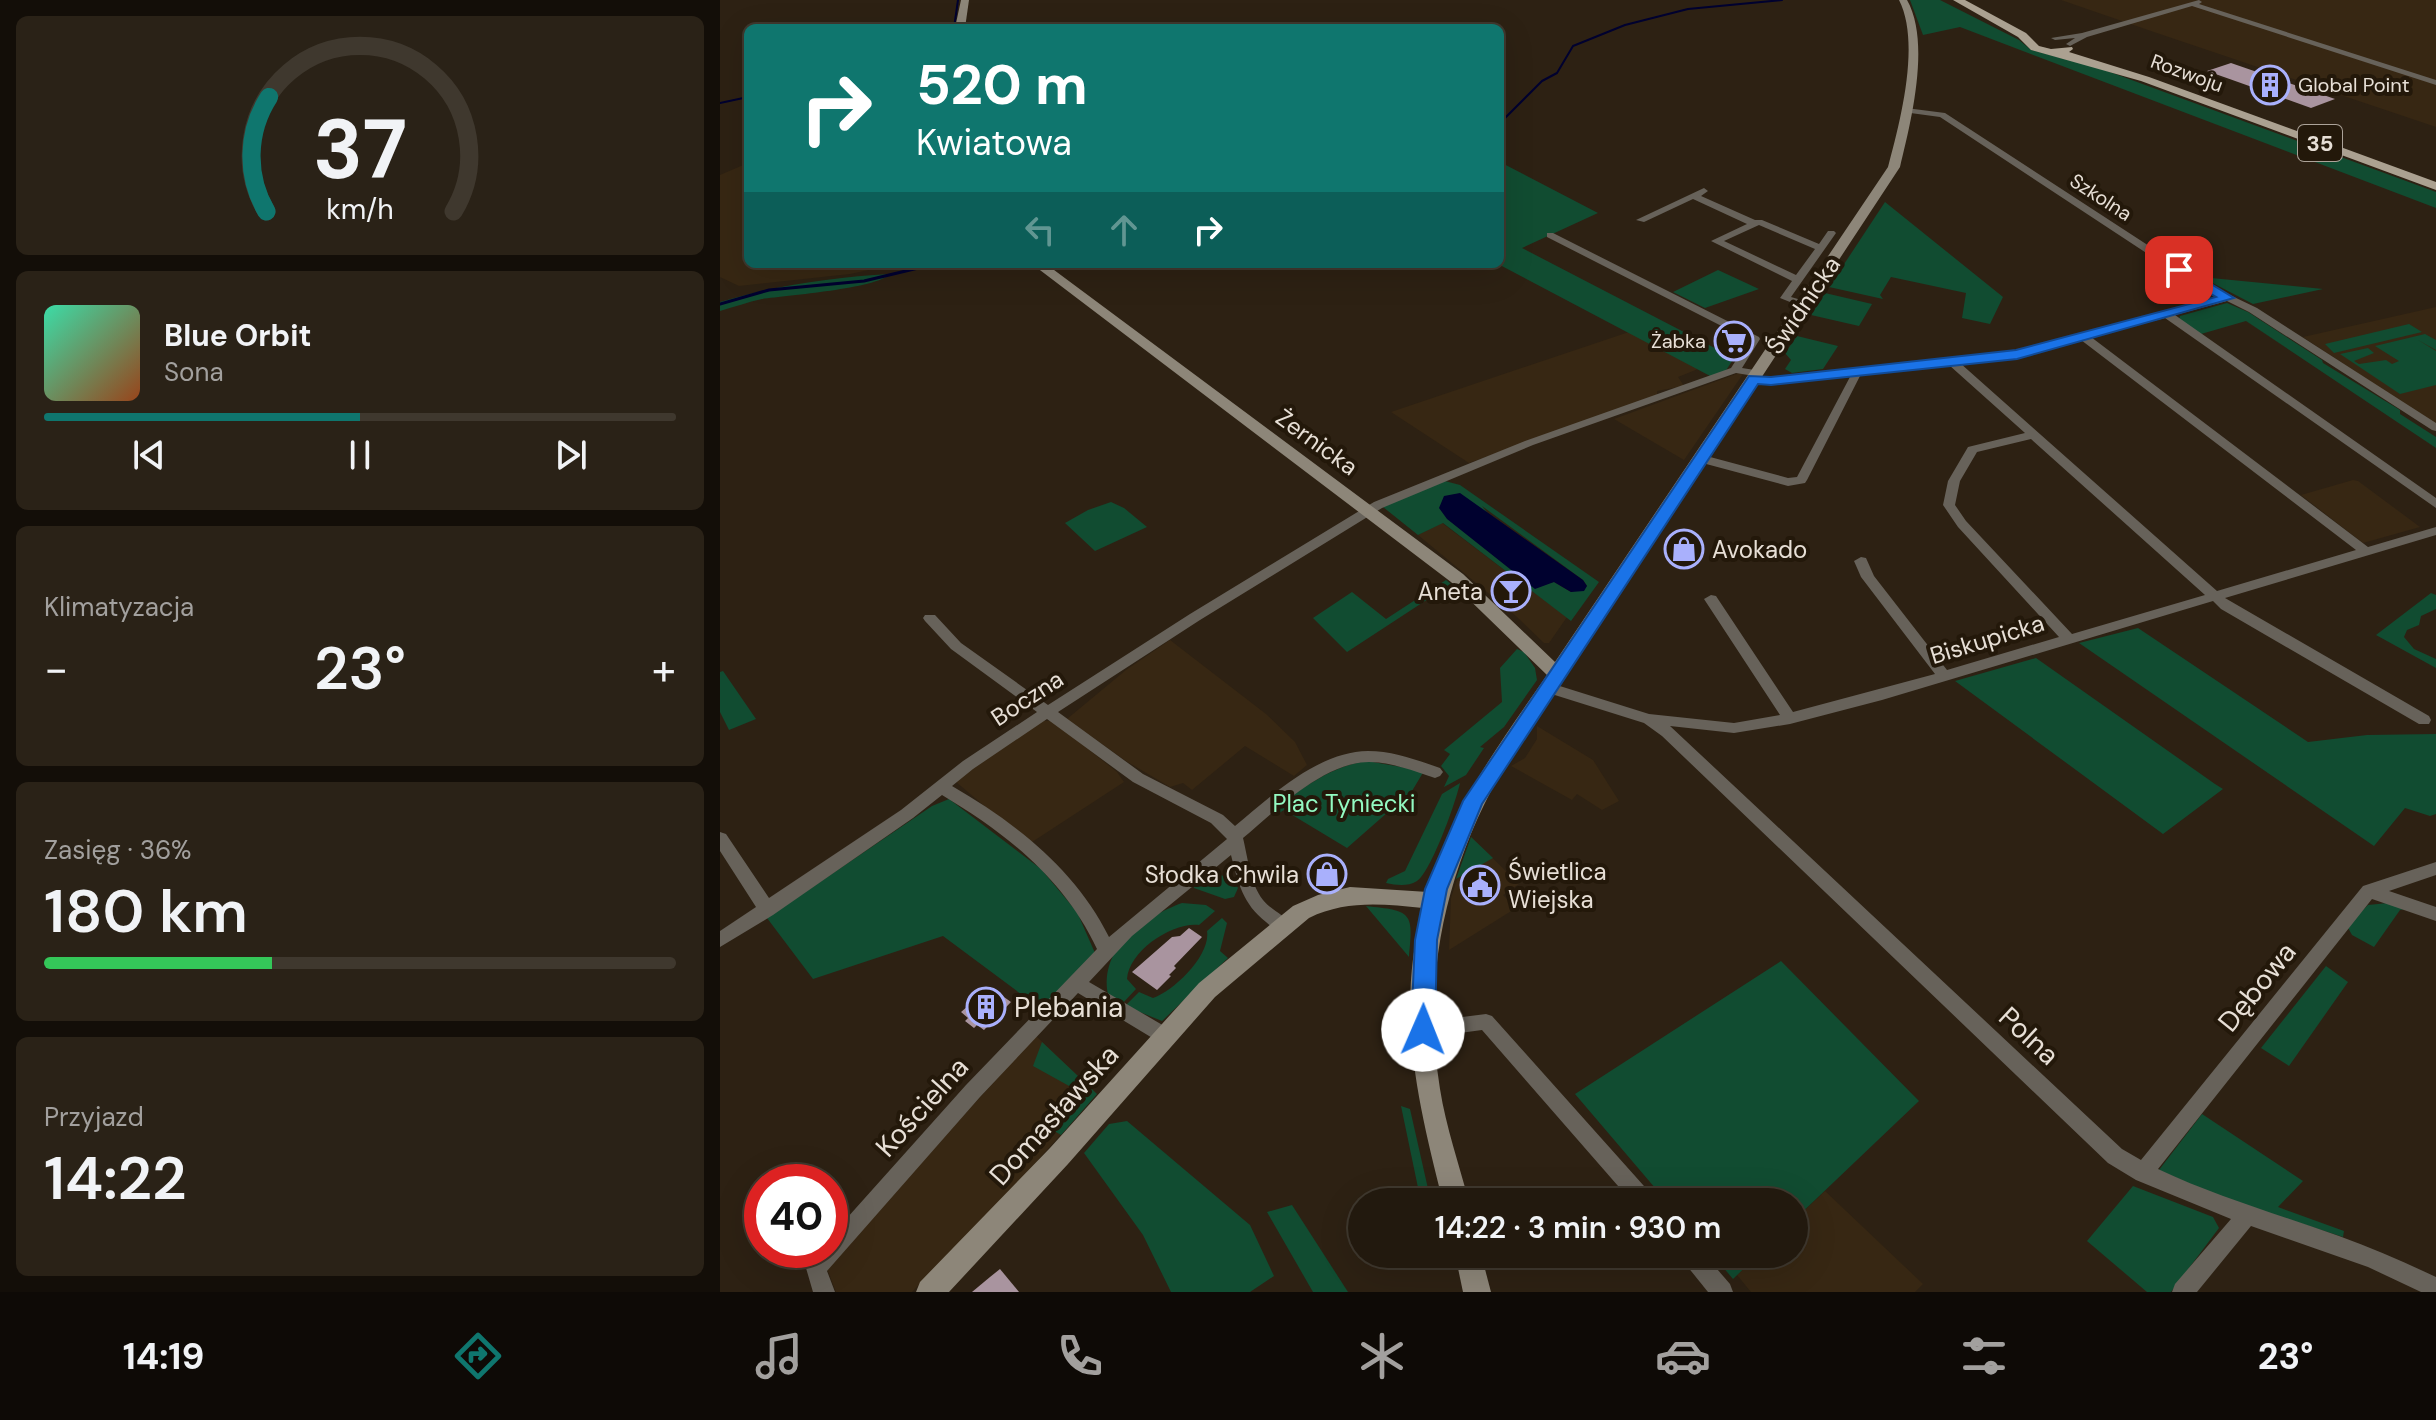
<!DOCTYPE html>
<html lang="pl">
<head>
<meta charset="utf-8">
<style>
	body { margin:0; font-family:"DM Sans",sans-serif; background:#2a2217; color:#f1f3f6; height:100vh; display:flex; flex-direction:column; font-size:30px; white-space:nowrap }
	* { box-sizing:border-box; margin:0 }
	p { font-size:26px; color:#a2a09e }
	.icon { flex:none; width:44px; height:44px; fill:none; stroke:currentColor; stroke-width:2; stroke-linecap:round; stroke-linejoin:round }
	.map { position:relative; flex:1; overflow:hidden }
	.details { display:flex; flex-direction:column; gap:16px; padding:16px; background:#130e08; width:720px }
	.details>* { flex:none }
	.top-card { position:absolute; left:24px; top:24px; width:760px; height:244px; border-radius:12px; box-shadow:0 8px 32px #0002,0 0 0 2px #3f382e; background:#0f766e; color:#fff; overflow:hidden }
	.speed { position:absolute; left:24px; top:1164px; display:flex; gap:16px; font-size:40px; font-weight:700; text-align:center }
	.speed>* { display:grid; place-content:center; width:104px; height:104px; border-radius:50%; background:#22190e; box-shadow:0 8px 32px #0002,0 0 0 2px #3f382e; line-height:1 }
	.speed .limit { border:12px solid #d22; background:#fff; color:#111 }
	.pin { position:absolute; display:grid; place-items:center; width:68px; height:68px; color:#fff; margin:-34px; border-radius:16px; box-shadow:0 4px 12px #0006 }
	.me { position:absolute; width:88px; margin:-44px; rotate:1deg; stroke-linejoin:round; filter:drop-shadow(0 0 6px #0008) }
	.turn { display:flex; align-items:center; gap:28px; height:168px; padding:0 40px; font-size:36px }
	.turn .icon { width:104px; height:104px; stroke-width:2.5 }
	.turn b { display:block; font-size:56px; line-height:68px }
	.lanes { display:flex; align-items:center; height:76px; padding:0 40px; background:#0003; justify-content:center; gap:40px; direction:ltr }
	.lanes .off { opacity:.35 }
	.big { font-size:60px; font-weight:600; line-height:1.1 }
	.details .tile { flex:1; display:flex; flex-direction:column; justify-content:center; gap:12px; min-width:0; padding:0 28px; border-radius:12px; background:#2a2217 }
	.details .dial { align-items:center; gap:0 }
	.dial svg { height:208px; overflow:visible; fill:none; stroke:#3f382e; stroke-width:7; stroke-linecap:round; text-anchor:middle }
	.dial text { fill:#f1f3f6; stroke:none }
	.song { display:flex; align-items:center; gap:24px }
	.cover { width:96px; height:96px; border-radius:12px; background:linear-gradient(135deg,hsl(160 70% 55%),hsl(20 70% 35%)) }
	.played { height:8px; border-radius:4px; background:linear-gradient(90deg,#0f766e 50%,#3f382e 50%) }
	.keys { display:flex; justify-content:space-around; direction:ltr }
	.heat { display:flex; justify-content:space-between; align-items:center; font-size:44px; direction:ltr }
	.charge { height:12px; border-radius:6px; background:linear-gradient(90deg,#34c759 36%,#3f382e 0) }
	.trip { position:absolute; left:628px; top:1188px; width:460px; height:80px; border-radius:40px; background:#22190e; box-shadow:0 8px 32px #0002,0 0 0 2px #3f382e; font-weight:600; line-height:80px; text-align:center }
	.tab-bar { display:flex; height:128px; justify-content:space-around; align-items:center; background:#0e0a06; color:#a2a09e }
	.tab-bar .icon { width:56px; height:56px }
	.tab-bar .current { color:#0f766e }
	.tab-bar b { font-size:36px; color:#f1f3f6 }
	main { display:flex; flex:1; min-height:0 }
	.map>svg:first-child { display:block }
</style>
</head>
<body>
<main>
<section class="details">
<div class="tile dial"><svg viewBox="0 0 100 80">
<path d="M14 69A42 42 0 1 1 86 69"/>
<path d="M14 69A42 42 0 0 1 15 25" stroke="#0f766e"/>
<text x="50" y="56" font-size="32" font-weight="700">37</text>
<text x="50" y="72" font-size="11">km/h</text>
</svg></div>
<div class="tile">
<div class="song"><i class="cover"></i><div><b>Blue Orbit</b><p>Sona</p></div></div>
<div class="played"></div>
<div class="keys"><svg class="icon" aria-label="previous" viewBox="0 0 24 24"><path d="M18 5L8 12l10 7zM5 5v14"/></svg><svg class="icon" aria-label="pause" viewBox="0 0 24 24"><path d="M8 5v14M16 5v14"/></svg><svg class="icon" aria-label="next" viewBox="0 0 24 24"><path d="M6 5l10 7-10 7zM19 5v14"/></svg></div>
</div>
<div class="tile"><p>Klimatyzacja</p>
<div class="heat"><a>−</a><b class="big">23°</b><a>+</a></div>
</div>
<div class="tile"><p>Zasięg · 36%</p><b class="big">180 km</b><div class="charge"></div></div>
<div class="tile"><p>Przyjazd</p><b class="big">14:22</b></div>
</section>
<div class="map">
<svg width="1716" height="1292" viewBox="0 0 1716 1292">
	<rect width="100%" height="100%" fill="#2d2113"/>
	<!-- built -->
	<g fill="#372713">
		<path d="M1341,0H1716V127L1431,31Z"/>
		<path d="M28,163V264H176L130,274L19,286L0,277V175Z"/>
		<path d="M1716,307V425L1583,337Z"/>
		<path d="M909,332L978,369L958,377L964,386L937,391V395L749,463L671,412Z"/>
		<path d="M1019,373L1023,374L964,460L894,419Z"/>
		<path d="M1633,480L1638,481L1700,527L1643,543L1581,495Z"/>
		<path d="M722,523L847,617L829,643H824L796,616L698,535Z"/>
		<path d="M450,640L546,714L575,742L587,765L574,776L525,746L472,790L463,783L450,787L406,761L347,719L406,670Z"/>
		<path d="M322,721H333L397,772L404,782L309,844L235,781Z"/>
		<path d="M817,726L873,760L899,801L882,810L857,794L852,800L791,766L805,758L817,739Z"/>
		<path d="M751,837L799,884L783,895L796,908L729,950L731,898Z"/>
		<path d="M316,1036L377,1094L310,1169L192,1292H116L106,1266Z"/>
		<path d="M1105,1191L1203,1284L1195,1292H1031L1017,1275L1039,1254H1074V1220Z"/>
	</g>
	<!-- green -->
	<g fill="#114c31" fill-rule="evenodd">
		<path d="M1190,0H1220L1299,40L1311,50L1379,68L1716,192V208L1240,27L1203,35Z"/>
		<path d="M780,162L878,213L802,248L1014,358L1005,372L992,377L778,264Z"/>
		<path d="M1165,202L1283,297L1270,324L1242,318L1246,293L1171,277L1160,295L1163,299L1109,287Z"/>
		<path d="M998,270L1039,289L985,308L953,292Z"/>
		<path d="M170,274C155,289 69,295 42,299C28,302 14,307 0,311V302C54,286 113,277 170,274Z"/>
		<path d="M1481,277L1603,289L1533,304Z"/>
		<path d="M1105,293L1152,304L1139,326L1091,315Z"/>
		<path d="M1507,303L1528,312L1602,360L1603,363L1680,410V414L1716,437V448L1526,321L1481,334L1459,319L1460,316Z"/>
		<path d="M1689,324L1702,332L1614,353L1605,344Z"/>
		<path d="M1705,334L1716,340V350L1698,340L1716,351V385L1680,394L1620,354L1648,348L1654,353L1634,361L1639,364L1666,360L1672,364L1679,361L1655,346Z"/>
		<path d="M1077,336L1118,346L1103,369L1072,373L1065,369L1071,360L1065,353Z"/>
		<path d="M721,480L740,485L879,582L851,621L723,523L698,535L663,507ZM762,506L863,580L867,586L851,592L834,582L823,584Z"/>
		<path d="M391,502L404,508L427,527L375,551L345,523L368,510Z"/>
		<path d="M726,580L731,584L627,652L593,618L632,592L666,619Z"/>
		<path d="M1711,593L1716,595V609L1701,616L1699,625L1687,630L1684,637L1694,649L1716,659V668L1656,635Z"/>
		<path d="M1418,628L1588,742L1647,735L1716,734V814L1710,816L1685,808L1654,846L1359,643Z"/>
		<path d="M797,649L804,652L815,668L817,680L784,727L760,747L764,748L746,775L724,787L729,776L721,766L730,754L724,750L782,702L780,668Z"/>
		<path d="M1316,658L1495,784L1503,789L1443,834L1235,681Z"/>
		<path d="M3,671L36,719L9,730L0,712V672Z"/>
		<path d="M647,761L704,771L692,791L627,848L564,810L556,815L551,810C581,790 610,766 647,761Z"/>
		<path d="M740,783C736,802 711,872 697,881C687,887 676,885 666,883L668,879L685,871L722,794Z"/>
		<path d="M229,799L321,869L357,912L375,953L321,1009L223,936L93,979L47,918L212,806Z"/>
		<path d="M751,837L773,858L736,879Z"/>
		<path d="M491,872L513,879L518,888L514,897L505,899L474,888L473,881Z"/>
		<path d="M462,903L486,905L495,911L479,925C452,922 409,951 407,979L416,989L401,1005L388,994C379,948 424,917 462,903Z"/>
		<path d="M1668,903L1689,908L1680,910L1654,947L1632,935L1627,926L1648,905Z"/>
		<path d="M646,906C691,911 694,911 689,957Z"/>
		<path d="M502,918L507,923L500,951L508,958L442,1021L405,1006L419,992L433,998C454,991 491,955 487,931Z"/>
		<path d="M1061,961L1199,1101L1074,1220V1202H947L855,1094Z"/>
		<path d="M1606,966L1628,982L1569,1066L1541,1048Z"/>
		<path d="M322,1042L377,1094L341,1135L331,1129L360,1092L313,1066Z"/>
		<path d="M681,1106L690,1109L711,1202H701Z"/>
		<path d="M1482,1114L1583,1181L1558,1207L1624,1231L1623,1237L1497,1196L1439,1170Z"/>
		<path d="M407,1121L530,1225L554,1276L530,1292H451L423,1235L364,1153L389,1124Z"/>
		<path d="M1413,1186L1493,1217L1499,1228L1451,1292H1427L1367,1241Z"/>
		<path d="M572,1205L628,1292H593L547,1212Z"/>
		<path d="M992,1254H1039L1013,1279Z"/>
	</g>
	<!-- water -->
	<path fill="#00012f" d="M740,493L863,580L867,586L864,591L851,592L834,582L815,589L727,519L719,508L724,496Z"/>
	<g fill="none" stroke-linecap="round" stroke-linejoin="round">
		<!-- stream-far1 -->
		<g stroke="#00012f" stroke-width="2">
			<path d="M234,28L238,0"/>
			<path d="M0,103L28,97"/>
			<path d="M780,123L822,81L837,73L853,46L905,25L968,9L1062,0"/>
		</g>
		<!-- stream -->
		<path stroke="#00012f" stroke-width="3" d="M0,304L49,290L144,281L215,264"/>
	</g>
	<!-- building -->
	<g fill="#a9949f">
		<path d="M1511,63L1615,99L1591,108L1487,71Z"/>
		<path d="M791,580L810,596L794,605L775,588Z"/>
		<path d="M469,928L482,937L454,966L456,968L449,975L451,976L437,990L412,972L452,937L460,936Z"/>
		<path d="M270,987L291,1002L264,1030L257,1025L254,1028L245,1021L248,1018L241,1012Z"/>
		<path d="M280,1269L299,1292H252L270,1277Z"/>
	</g>
	<g fill="none" stroke-linecap="round" stroke-linejoin="round">
		<!-- street -->
		<g fill="#67625a" fill-rule="evenodd">
			<path d="M1479,0L1482,2L1479,4L1716,80V85L1472,6L1367,37L1350,46L1346,44L1355,38L1335,40L1331,38L1362,33Z"/>
			<path d="M1186,108L1225,113L1489,285L1537,308L1716,423V431L1712,430L1529,312L1507,301L1455,315L1716,498V508L1445,318L1371,337L1648,547L1716,527V535L1505,598L1709,716L1711,720L1709,724H1699L1501,609L1493,601L1162,700L1070,724L1014,733L950,726L1402,1149L1421,1160L1643,886L1716,862V875L1669,891L1716,907V921L1652,899L1438,1169C1497,1197 1558,1214 1619,1236C1652,1248 1684,1262 1716,1277V1292H1701L1648,1267L1531,1226L1477,1292H1452L1455,1284L1511,1219L1416,1180L1388,1163L942,736L924,723L822,691L820,687L827,682L929,714L1014,723L1060,715L984,599L991,595L996,596L1073,712L1215,674L1141,577L1134,561L1141,557L1146,558L1154,576L1227,670L1339,637L1238,527L1223,505L1228,481L1248,447L1305,433L1229,365L1141,374L1087,480L1085,483L1068,486L975,461L973,458L979,454L1068,478L1077,477L1131,375L1051,384L1030,381L1028,379L1034,376L1016,373L813,445L662,508L480,620L338,712L423,774L503,815L515,826C551,796 597,752 648,751C673,751 697,760 720,768L723,772L720,776L715,778C693,771 672,762 649,762C604,762 555,811 523,838C528,858 530,883 543,900C551,910 565,915 572,926L569,931C559,934 554,929 546,922C523,904 518,883 511,855L412,936L369,982L451,1030L454,1036L451,1042L445,1044L439,1042L358,993L260,1097L107,1271L115,1292H93L86,1268L98,1250H110V1237L246,1085L377,949C344,879 287,834 222,795L193,818L53,915L0,947V931L36,907L0,851V832L6,834L49,898L181,810L243,761L317,712L231,649L205,621L203,618L205,615H215L241,643L328,705L470,614L654,502L805,441L1011,368L1029,340L827,237V233H833L1039,337L1040,339L1022,368L1041,371L1042,373L1038,376L1051,378L1297,351L1498,297L1481,289L1220,117L1183,112L1182,110ZM1361,340L1636,550L1497,591L1240,363L1297,357ZM1311,439L1485,595L1352,634L1246,521L1235,505L1240,481L1257,452ZM327,719L413,782L491,823L507,839L389,937C356,870 296,823 232,786L253,769Z"/>
			<path d="M984,188L988,191L981,196L1035,220H1042L1099,244L1108,231H1114L1116,233L1071,297L1088,302V306H1080L1060,298L1072,281L991,241L1027,224L973,199L924,222L916,220ZM1039,225L1095,249L1076,275L1004,241Z"/>
			<path d="M766,1014L772,1016L932,1195L935,1202H912L762,1030L703,1038L697,1036L694,1030L697,1024L703,1022Z"/>
			<path d="M960,1254H984L1010,1284L1013,1292H988L963,1261Z"/>
		</g>
		<!-- secondary -->
		<g fill="#8d8679" fill-rule="evenodd">
			<path d="M241,0H249L245,28H235Z"/>
			<path d="M1179,0H1187C1211,42 1191,122 1180,167L779,776C725,873 702,979 720,1089C726,1127 739,1164 749,1202H723C698,1102 675,1012 703,908C662,904 626,900 589,918L495,997L348,1164L229,1292H196L200,1282L330,1148L479,983L573,906L598,895L630,887L708,892C729,811 780,743 827,675L731,582L312,264H326L743,574L835,662L1168,167C1180,122 1201,43 1179,0Z"/>
			<path d="M735,1254H761L771,1292H743Z"/>
		</g>
		<!-- primary -->
		<path fill="#aba191" fill-rule="evenodd" d="M1233,0H1245L1306,33L1319,46L1331,49L1352,47L1353,49L1349,52L1429,77L1716,182V190L1421,81L1311,50L1298,37Z"/>
	</g>
	<!-- route -->
	<path fill="#1a73e8" stroke="#114b97" stroke-width="2" d="M1454,267H1463L1514,298L1297,359L1051,385L1038,384L762,804L727,889L717,940L715,1030L712,1037L703,1040L695,1037L691,1030L695,940L705,889L743,801L1029,376L1051,377L1296,350L1496,297L1454,273Z"/>
	<!-- icons -->
	<defs>
		<symbol id="building-ring" viewBox="-11 -11 22 22"><circle r="9.5" fill="#23180a" stroke="#a9b0fc" stroke-width="1.5"/><path d="M-4-6H4V6H1V3H-1V6H-4ZM-2.5-4.3h1.7v1.8h-1.7ZM.8-4.3h1.7v1.8H.8ZM-2.5-1h1.7V.8h-1.7ZM.8-1h1.7V.8H.8Z" fill="#a9b0fc"/></symbol>
		<symbol id="supermarket-ring" viewBox="-11 -11 22 22"><circle r="9.5" fill="#23180a" stroke="#a9b0fc" stroke-width="1.5"/><path d="M-6-5.5h2.5l.6 2H6L4.5 2H-2.5L-4.4-4H-6ZM-1.5 3.2a1.3 1.3 0 1 0 .1 0ZM3 3.2a1.3 1.3 0 1 0 .1 0Z" fill="#a9b0fc"/></symbol>
		<symbol id="shop-ring" viewBox="-11 -11 22 22"><circle r="9.5" fill="#23180a" stroke="#a9b0fc" stroke-width="1.5"/><path d="M-5-2.5h2.3a2.7 3.5 0 0 1 5.4 0H5L5.5 6h-11ZM-1.5-2.5h3a1.5 2.3 0 0 0-3 0Z" fill="#a9b0fc"/></symbol>
		<symbol id="bar-ring" viewBox="-11 -11 22 22"><circle r="9.5" fill="#23180a" stroke="#a9b0fc" stroke-width="1.5"/><path d="M-6-5H6L.8 .8V4.5H3.5V6h-7V4.5H-.8V.8Z" fill="#a9b0fc"/></symbol>
		<symbol id="civic-ring" viewBox="-11 -11 22 22"><circle r="9.5" fill="#23180a" stroke="#a9b0fc" stroke-width="1.5"/><path d="M-.6-6.5H3V-4.5H.6V-3L4-1V1h2V6H-6V1h2V-1L-.6-3ZM-1.2 2.5V6h2.4V2.5Z" fill="#a9b0fc"/></symbol>
	</defs>
	<g fill-rule="evenodd">
		<use href="#building-ring" x="1528" y="63" width="44" height="44"/>
		<use href="#supermarket-ring" x="992" y="319" width="44" height="44"/>
		<use href="#shop-ring" x="942" y="527" width="44" height="44"/>
		<use href="#bar-ring" x="769" y="569" width="44" height="44"/>
		<use href="#shop-ring" x="585" y="852" width="44" height="44"/>
		<use href="#civic-ring" x="738" y="863" width="44" height="44"/>
		<use href="#building-ring" x="244" y="985" width="44" height="44"/>
	</g>
	<g text-anchor="middle" dominant-baseline="central" stroke-width="8" stroke-linejoin="round" paint-order="stroke">
		<!-- far-street labels -->
		<g font-size="20" fill="#e7dfd6" stroke="#23180a">
			<text transform="translate(1467 73) rotate(20)">Rozwoju</text>
			<text transform="translate(1381 197) rotate(33)">Szkolna</text>
		</g>
		<!-- far-poi labels -->
		<g font-size="20" fill="#e7dfd6" stroke="#23180a" text-anchor="start">
			<text x="1578" y="85">Global Point</text>
			<text x="986" y="341" text-anchor="end">Żabka</text>
		</g>
		<!-- shield labels -->
		<rect fill="#23180a" stroke="#aca399" stroke-width="2" x="1578" y="125" width="44" height="36" rx="6"/>
		<g font-size="22" font-weight="bold" fill="#e7dfd6">
			<text x="1600" y="143">35</text>
		</g>
		<!-- street labels -->
		<g font-size="24" fill="#e7dfd6" stroke="#23180a">
			<text transform="translate(1083 305) rotate(-56)">Świdnicka</text>
			<text transform="translate(597 442) rotate(36)">Żernicka</text>
			<text transform="translate(1267 639) rotate(-17)">Biskupicka</text>
			<text transform="translate(307 698) rotate(-33)">Boczna</text>
		</g>
		<!-- poi labels -->
		<g font-size="24" fill="#e7dfd6" stroke="#23180a" text-anchor="start">
			<text x="992" y="549">Avokado</text>
			<text x="763" y="591" text-anchor="end">Aneta</text>
			<text x="788" y="871">Świetlica<tspan x="788" dy="28">Wiejska</tspan></text>
			<text x="579" y="874" text-anchor="end">Słodka Chwila</text>
		</g>
		<!-- park labels -->
		<g font-size="24" fill="#93fac2" stroke="#23180a">
			<text x="624" y="803">Plac Tyniecki</text>
		</g>
		<!-- near-street labels -->
		<g font-size="28" fill="#e7dfd6" stroke="#23180a">
			<text transform="translate(1537 987) rotate(-51)">Dębowa</text>
			<text transform="translate(1309 1036) rotate(43)">Polna</text>
			<text transform="translate(202 1107) rotate(-48)">Kościelna</text>
			<text transform="translate(334 1115) rotate(-48)">Domasławska</text>
		</g>
		<!-- near-poi labels -->
		<g font-size="28" fill="#e7dfd6" stroke="#23180a" text-anchor="start">
			<text x="294" y="1007">Plebania</text>
		</g>
	</g>
</svg>
<div class="speed"><div class="limit">40</div></div>
<div class="pin" style="left:1459px;top:270px;background:#d93025"><svg class="icon" aria-label="arrive" viewBox="0 0 24 24"><path d="M6 21V4h12l-3 4 3 4H6"/></svg></div>
<svg class="me" style="left:703px;top:1030px" viewBox="-20 -20 40 40"><circle r="19" fill="#fff"/><path d="M0-13L10 11 0 6-10 11z" fill="#1a73e8"/></svg>
<div class="trip">14:22 · 3 min · 930 m</div>
<div class="top-card">
<div class="turn"><svg class="icon" aria-label="right" viewBox="0 0 24 24"><path d="M7 20v-9h11M14 6l5 5-5 5"/></svg><div><b>520 m</b>Kwiatowa</div></div>
<div class="lanes"><svg class="icon off" aria-label="left" viewBox="0 0 24 24"><path d="M17 20v-9H6M10 6l-5 5 5 5"/></svg><svg class="icon off" aria-label="ahead" viewBox="0 0 24 24"><path d="M12 20V5M6 11l6-6 6 6"/></svg><svg class="icon" aria-label="right" viewBox="0 0 24 24"><path d="M7 20v-9h11M14 6l5 5-5 5"/></svg></div>
</div>
</div>
</main>
<nav class="tab-bar">
<b>14:19</b>
<svg class="icon current" aria-label="directions" viewBox="0 0 24 24"><path d="M12 3l9 9-9 9-9-9zM9 14v-3h6M13 9l2 2-2 2"/></svg>
<svg class="icon" aria-label="music" viewBox="0 0 24 24"><path d="M9 18V5l10-2v13"/><circle cx="6" cy="18" r="3"/><circle cx="16" cy="16" r="3"/></svg>
<svg class="icon" aria-label="phone" viewBox="0 0 24 24"><path d="M5 4h4l2 5-3 2q2 4 5 5l2-3 5 2v4C11 20 4 13 5 4z"/></svg>
<svg class="icon" aria-label="climate" viewBox="0 0 24 24"><path d="M12 3v18M4 7l16 10M4 17L20 7"/></svg>
<svg class="icon" aria-label="car" viewBox="0 0 24 24"><path d="M5 17H2v-5l4-1 3-4h7l3 4 3 1v5h-3M9 17h6M6 11h13"/><circle cx="7" cy="17" r="2"/><circle cx="17" cy="17" r="2"/></svg>
<svg class="icon" aria-label="filters" viewBox="0 0 24 24"><path d="M4 7h16M4 17h16"/><circle cx="9" cy="7" r="2"/><circle cx="15" cy="17" r="2"/></svg>
<b>23°</b>
</nav>
</body>
</html>
